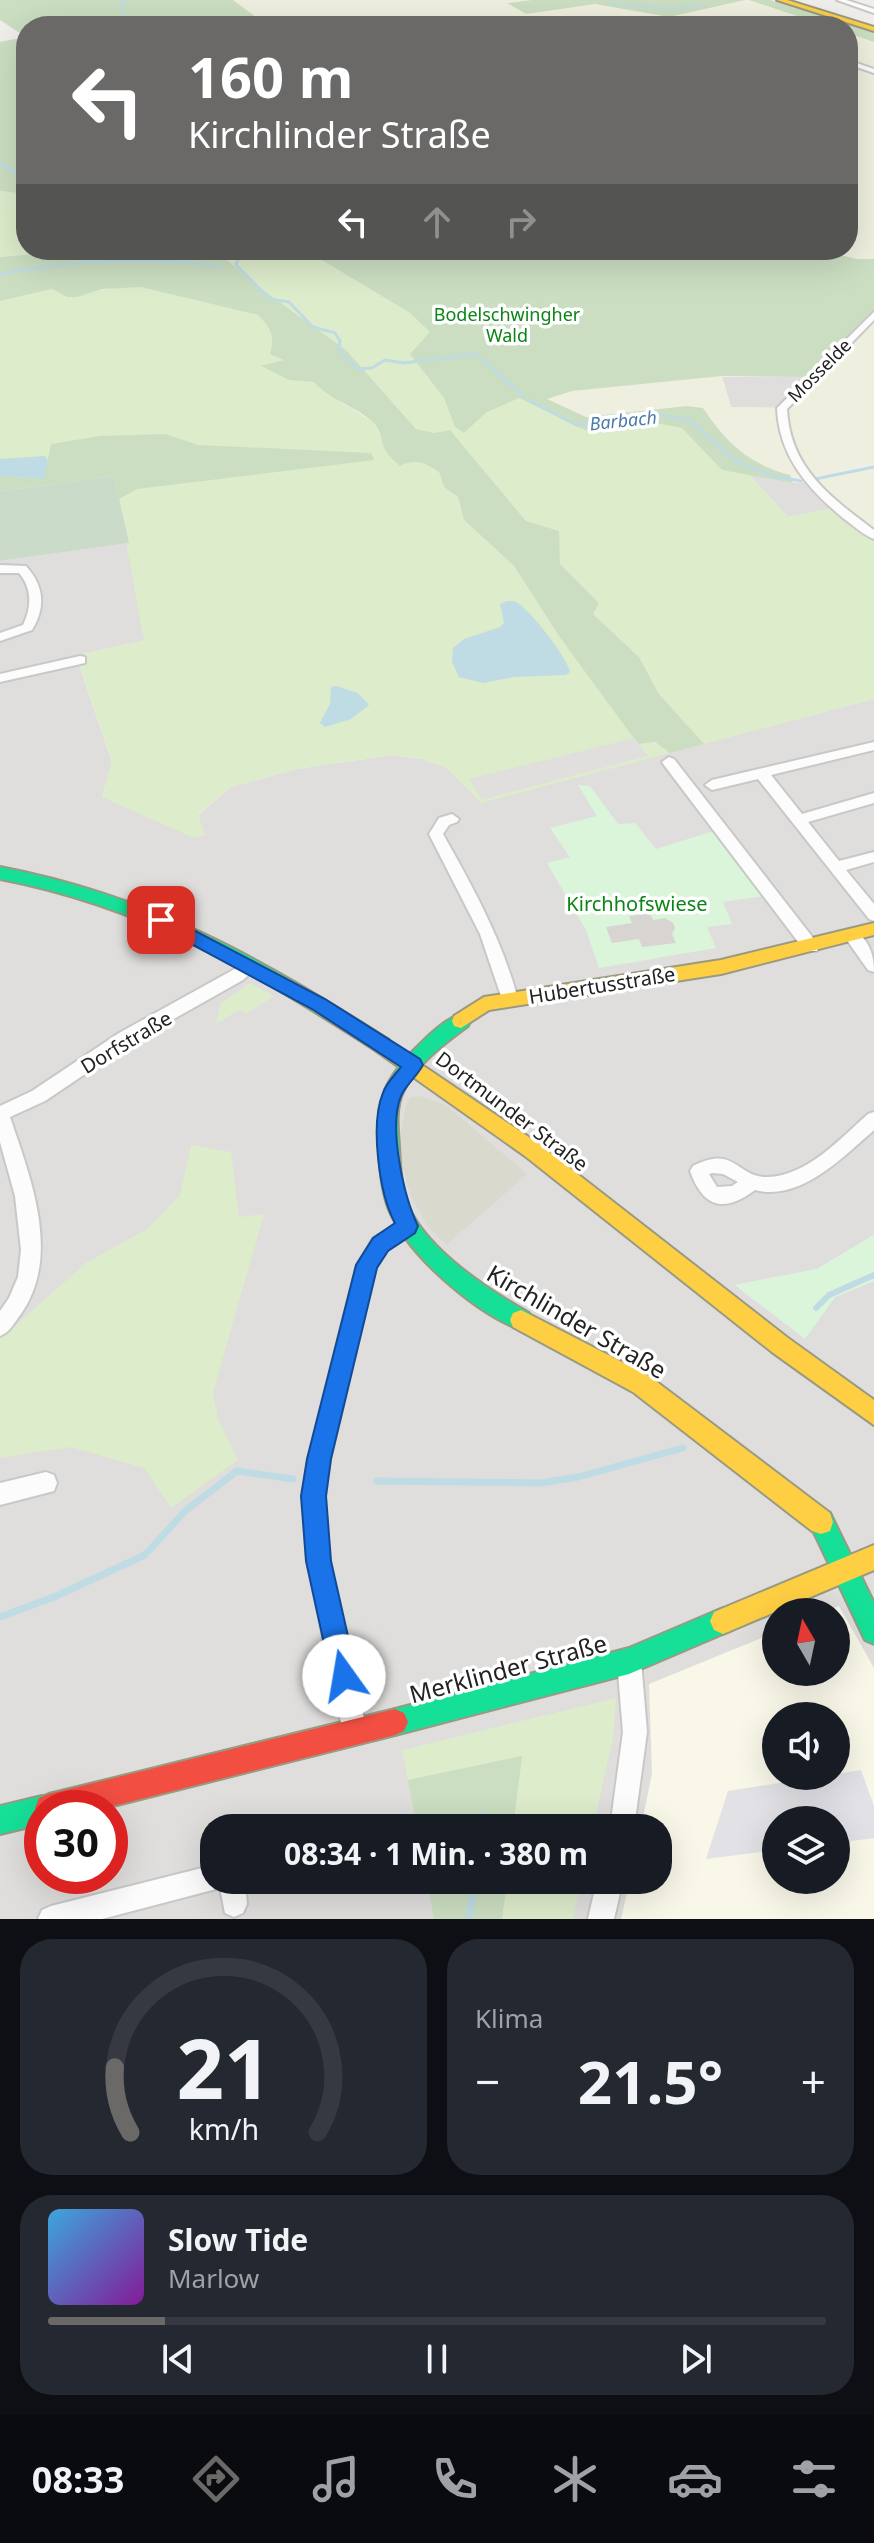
<!DOCTYPE html>
<html lang="de">
<head>
<meta charset="utf-8">
<style>
	body { margin:0; font-family:"Noto Sans",sans-serif; background:#242831; color:#f1f3f6; height:100vh; display:flex; flex-direction:column; font-size:30px; white-space:nowrap }
	* { box-sizing:border-box; margin:0 }
	p { font-size:26px; color:#9ea1a6 }
	.icon { flex:none; width:44px; height:44px; fill:none; stroke:currentColor; stroke-width:2; stroke-linecap:round; stroke-linejoin:round }
	.map { position:relative; height:1919px; overflow:hidden }
	.panel { display:flex; flex-direction:column; gap:20px; padding:20px; background:#0d0f14; flex:1 }
	.panel>* { flex:none }
	.guide { position:absolute; left:16px; top:16px; width:842px; height:244px; border-radius:32px; box-shadow:0 8px 32px #0002; background:#6a6968; color:#fff; overflow:hidden }
	.needle { width:52px; rotate:351deg }
	.tools { position:absolute; left:762px; top:1598px; display:grid; gap:16px }
	.tools a { display:grid; place-items:center; width:88px; height:88px; border-radius:50%; background:#171b24; box-shadow:0 8px 32px #0002; font-size:40px }
	.speed { position:absolute; left:24px; top:1790px; display:flex; gap:16px; font-size:40px; font-weight:700; text-align:center }
	.speed>* { display:grid; place-content:center; width:104px; height:104px; border-radius:50%; background:#171b24; box-shadow:0 8px 32px #0002; line-height:1 }
	.speed .limit { border:12px solid #d22; background:#fff; color:#111 }
	.pin { position:absolute; display:grid; place-items:center; width:68px; height:68px; color:#fff; margin:-34px; border-radius:16px; box-shadow:0 4px 12px #0006 }
	.me { position:absolute; width:88px; margin:-44px; rotate:347deg; stroke-linejoin:round; filter:drop-shadow(0 0 6px #0008) }
	.turn { display:flex; align-items:center; gap:28px; height:168px; padding:0 40px; font-size:36px }
	.turn .icon { width:104px; height:104px; stroke-width:2.5 }
	.turn b { display:block; font-size:56px; line-height:68px }
	.lanes { display:flex; align-items:center; height:76px; padding:0 40px; background:#0003; justify-content:center; gap:40px; direction:ltr }
	.lanes .off { opacity:.35 }
	.big { font-size:60px; font-weight:700; line-height:1.1 }
	.panel .card { flex:1; display:flex; flex-direction:column; justify-content:center; gap:12px; min-width:0; padding:0 28px; border-radius:32px; background:#242831 }
	.panel .dial { align-items:center; gap:0 }
	.dial svg { height:208px; overflow:visible; fill:none; stroke:#363941; stroke-width:7; stroke-linecap:round; text-anchor:middle }
	.dial text { fill:#f1f3f6; stroke:none }
	.song { display:flex; align-items:center; gap:24px }
	.cover { width:96px; height:96px; border-radius:12px; background:linear-gradient(135deg,hsl(200 70% 55%),hsl(290 70% 35%)) }
	.played { height:8px; border-radius:4px; background:linear-gradient(90deg,#6a6968 15%,#363941 15%) }
	.keys { display:flex; justify-content:space-around; direction:ltr }
	.heat { display:flex; justify-content:space-between; align-items:center; font-size:44px; direction:ltr }
	.panel .tiles { flex:1; display:grid; gap:20px; grid-template-columns:1fr 1fr }
	.card:last-child { grid-column:span 2 }
	.trip { position:absolute; left:200px; top:1814px; width:472px; height:80px; border-radius:32px; background:#171b24; box-shadow:0 8px 32px #0002; font-weight:700; line-height:80px; text-align:center }
	.tab-bar { display:flex; height:128px; justify-content:space-around; align-items:center; background:#090b0e; color:#9ea1a6 }
	.tab-bar .icon { width:56px; height:56px }
	.tab-bar .selected { color:#6a6968 }
	.tab-bar b { font-size:36px; color:#f1f3f6 }
	.map>svg:first-child { display:block }
</style>
</head>
<body>
<div class="map">
<svg width="874" height="1919" viewBox="0 0 874 1919">
	<rect width="100%" height="100%" fill="#f0eeeb"/>
	<!-- residential -->
	<g fill="#dfdedc" fill-rule="evenodd">
		<path d="M722,377H810L782,408L731,407Z"/>
		<path d="M748,473L793,483L810,482L838,507L788,517Z"/>
		<path d="M129,543L145,640L76,656L112,762L102,797L198,815L231,787L297,769L392,755L422,759L447,768L481,802L874,699V1235L817,1269L735,1285L805,1338L835,1297L874,1281V1919H0V561ZM776,1612H836V1672H776ZM776,1716H836V1776H776ZM42,1808H110V1876H42ZM776,1820H836V1880H776ZM214,1828H658V1880H214Z"/>
	</g>
	<!-- education -->
	<path fill="#f8f7e8" fill-rule="evenodd" d="M839,1606L874,1668V1919H621L630,1880H658V1828H641L652,1773L649,1684L776,1632V1672H836V1612H824ZM776,1716H836V1776H776ZM776,1820H836V1880H776Z"/>
	<!-- construction -->
	<path fill="#d9d9cd" d="M419,1096L446,1105L527,1174L446,1245L426,1224L411,1196L402,1166L399,1140L406,1105L410,1098Z"/>
	<!-- farmland -->
	<g fill="#efefdf">
		<path d="M234,0H532L508,3L526,14L594,4L669,17L749,0L827,26H269Z"/>
		<path d="M848,33L874,42V259H857L819,250H848Z"/>
		<path d="M874,325V463L816,475H790L761,467L720,433L703,408L687,406L586,417L546,399L572,391L722,376L731,407L782,408L810,377Z"/>
		<path d="M874,468V536L810,482Z"/>
	</g>
	<!-- grass -->
	<g fill="#ddeccb">
		<path d="M0,191L26,194V250H78L0,257Z"/>
		<path d="M217,250H305L410,313L431,332L411,354L444,398L455,427L464,433L487,412L519,397L589,432L661,424L683,428L722,470L748,473L788,517L838,507L874,536V699L481,803L447,768L422,759L392,755L297,769L231,787L198,814L205,835L194,838L102,797L112,761L76,655L144,640L114,476L0,491V301L52,289L67,297L119,287H140L258,315C271,328 275,336 270,354L285,360L262,367L289,379L314,382L320,389L335,395L340,402L375,423L386,452L428,465L439,472L444,487L458,497L464,520L514,566L559,636L593,680L650,742L658,744L670,753L703,744L659,694L639,657L593,614L598,602L560,564L558,531L526,521L450,430L434,433L416,429L346,350L252,283Z"/>
		<path d="M250,983L274,996L246,1014L240,1009L216,1024L220,1004Z"/>
		<path d="M191,1145L231,1152L239,1217L264,1214L213,1392L218,1419L238,1460L171,1508L144,1468L71,1447L0,1458V1339L86,1263L147,1229L180,1195Z"/>
		<path d="M616,1698L613,1738L593,1828H513L522,1756L408,1780L402,1750Z"/>
		<path d="M507,1880H581L573,1919H502Z"/>
	</g>
	<!-- forest -->
	<g fill="#cbdec1">
		<path d="M0,0H233L268,26H26V194L0,191V42L26,37L0,20Z"/>
		<path d="M532,0H745L669,17L595,4L526,14L507,3Z"/>
		<path d="M749,0H770L874,33V42L848,33V26H827Z"/>
		<path d="M78,250H216L253,283L346,350L416,429L434,433L450,430L526,521L559,531L560,564L599,603L593,614L639,657L659,694L704,744L670,753L655,742L638,744L559,636L514,566L464,520L458,497L444,487L439,472C426,463 414,458 400,466C396,462 390,457 386,452C381,443 381,429 373,422C358,408 327,398 314,382L289,380L261,366L284,360L270,354C275,336 271,328 258,315L140,287L103,289L77,297H67L52,289L0,301V257Z"/>
		<path d="M305,250H819L857,259H874V312L810,377L722,376L572,391L547,399L586,417L687,406L703,408C726,443 749,464 790,475L793,483L722,470L682,428L661,424L589,432L519,398L487,412L464,433L455,427L444,398L410,354L430,332L410,313Z"/>
		<path d="M165,434L198,445L371,453L374,460L137,489L119,499L114,476L0,491V476L44,479L51,444L100,436Z"/>
		<path d="M522,1756L513,1828H417L408,1780Z"/>
		<path d="M427,1880H507L502,1919H434Z"/>
	</g>
	<!-- cemetery -->
	<path fill="#cadbca" d="M114,476L129,543L0,561V491Z"/>
	<!-- park -->
	<g fill="#daf5da">
		<path d="M578,785L590,786L618,824L635,823L656,849L720,829L771,895L723,902L732,924L707,927L716,948L599,968L586,930L547,863L570,857L550,828L597,816Z"/>
		<path d="M874,1235V1281L835,1297L805,1339L735,1285L817,1269Z"/>
	</g>
	<!-- parking -->
	<path fill="#e0dfde" d="M634,738L648,756L482,800L469,779Z"/>
	<!-- plaza -->
	<path fill="#e2e1e5" d="M861,1770L874,1806V1838L836,1843V1820H776V1850L706,1859L728,1791Z"/>
	<!-- water -->
	<g fill="#bfdbe3">
		<path d="M45,456L48,461L44,479L0,476V459Z"/>
		<path d="M507,601C513,601 514,600 519,604C532,613 567,657 570,672L566,675L514,677L483,683L459,677L452,662L453,648L464,639L500,627L504,623L500,604Z"/>
		<path d="M336,686L358,693L369,705L351,719L325,727L320,723L330,704L331,687Z"/>
	</g>
	<g fill="none" stroke-linecap="round" stroke-linejoin="round">
		<!-- stream-far3 -->
		<g stroke="#bfdbe3" stroke-width="2">
			<path d="M609,3L670,9L700,5"/>
			<path d="M122,26L127,20L120,4L130,0"/>
			<path d="M153,26L165,21"/>
		</g>
		<!-- stream-far2 -->
		<g stroke="#bfdbe3" stroke-width="3">
			<path d="M0,162L10,170L26,175"/>
			<path d="M235,250L239,256L236,265L270,299L289,302L313,327L335,333L340,341L339,350L358,369L372,368L385,360L404,363L476,354L523,396"/>
			<path d="M0,274C73,261 147,255 221,267"/>
			<path d="M529,400L576,425L661,415L689,420L737,462L773,476L801,481"/>
			<path d="M815,479L874,467"/>
		</g>
		<!-- stream-far1 -->
		<path stroke="#bfdbe3" stroke-width="6" d="M816,1308L829,1295L874,1275"/>
		<!-- stream -->
		<g stroke="#bfdbe3" stroke-width="7">
			<path d="M377,1481L541,1483L578,1477L683,1448"/>
			<path d="M0,1617L54,1597L145,1555L185,1511L237,1471L293,1479"/>
			<path d="M481,1828L482,1815"/>
			<path d="M469,1919L474,1880"/>
		</g>
	</g>
	<!-- building -->
	<path fill="#d7d4d2" d="M650,913L653,920L665,918L673,923L675,928L672,934L676,943L642,947L639,939L612,943L606,927L632,923L629,916Z"/>
	<g fill="none" stroke-linecap="round" stroke-linejoin="round">
		<defs>
			<g id="street">
				<path d="M837,0H846L874,9V13Z"/>
				<path d="M848,60L874,69V73L848,64Z"/>
				<path d="M874,312V320L787,409C790,468 830,497 874,530V539C863,535 853,525 843,518C807,488 779,456 777,408Z"/>
				<path d="M0,565L26,566C44,586 46,607 32,630L0,641V633L23,625C32,607 32,588 19,573H0Z"/>
				<path d="M80,656L85,657V663L0,682V674Z"/>
				<path d="M874,742V750L771,775L802,814L874,793V803L808,822L839,861L874,852V862L846,870L874,904V921L869,919L758,779L712,790L705,785L712,780Z"/>
				<path d="M669,757L674,759L817,943L819,947L817,951H805L664,765L662,762Z"/>
				<path d="M452,814L459,819L457,822L449,825L443,834C473,887 502,940 518,999L516,1003H504L502,999L480,934L429,834L439,818Z"/>
				<path d="M852,930C869,938 874,955 874,972L868,970L844,936Z"/>
				<path d="M251,960L259,966L243,980L131,1043L45,1101L10,1117C30,1177 62,1255 21,1314C14,1323 10,1332 0,1336V1311L9,1298L18,1277L21,1250L15,1196L0,1142V1106L32,1091L119,1033Z"/>
				<path d="M874,1112V1130C843,1157 800,1202 755,1190C723,1214 703,1207 690,1171L693,1166C736,1144 736,1178 768,1177C807,1176 841,1138 868,1114ZM712,1173L723,1174L738,1182L732,1186L717,1187L709,1174Z"/>
				<path d="M408,1218L415,1220L417,1226L415,1232L387,1250L376,1267L330,1459L325,1496L329,1561L367,1732L363,1740L355,1744L347,1740L343,1732L307,1561L303,1496L308,1459L357,1265L373,1238Z"/>
				<path d="M46,1472L54,1475L57,1483L54,1491L0,1505V1483Z"/>
				<path d="M629,1649L637,1653L641,1661L647,1732L634,1828H610L623,1732L617,1661L621,1653Z"/>
				<path d="M214,1865V1880H245L247,1904L243,1913L234,1917L225,1913L220,1888L102,1919H38L42,1910L51,1906Z"/>
				<path d="M597,1880H623L614,1919H588Z"/>
			</g>
			<g id="fast">
				<path d="M0,867C152,896 260,958 389,1040L391,1045L389,1050H375C252,971 146,907 0,879Z"/>
				<path d="M461,1014L468,1016L470,1021L468,1026C445,1043 415,1065 403,1092C395,1108 398,1129 399,1147C400,1167 401,1189 409,1208C429,1251 488,1290 529,1313L532,1320L529,1327L521,1330C474,1312 406,1254 388,1207C381,1187 380,1166 379,1146C377,1103 382,1083 413,1051C426,1038 443,1020 461,1014Z"/>
				<path d="M821,1510L830,1513L874,1603V1644L865,1640L809,1522L812,1513Z"/>
				<path d="M723,1608L732,1612L736,1621L732,1630L629,1674L395,1735L386,1731L382,1722L386,1713L395,1709L629,1648Z"/>
				<path d="M42,1796L52,1800L55,1808H42V1824L0,1834V1806Z"/>
			</g>
			<g id="slow">
				<path d="M777,0H787L874,27V31Z"/>
				<path d="M874,923V935L721,974L489,1010L461,1028L454,1026L452,1021L454,1016L484,997L721,960Z"/>
				<path d="M382,1038L539,1144L788,1338L874,1400V1425L772,1352L525,1156L375,1050L373,1045L375,1040Z"/>
				<path d="M521,1310L649,1376L830,1513L833,1522L830,1531L821,1534L812,1531L633,1392L513,1327L510,1320L513,1313Z"/>
				<path d="M874,1545V1570L723,1634L714,1630L710,1621L714,1612Z"/>
			</g>
			<path id="jam" d="M395,1709L404,1713L408,1722L404,1731L395,1735L105,1808H42V1819L35,1808L39,1798L49,1794Z"/>
		</defs>
		<!-- street casing -->
		<use href="#street" stroke="#c9c8c7" stroke-width="4"/>
		<!-- fast casing -->
		<use href="#fast" stroke="#999a82" stroke-width="4"/>
		<!-- slow casing -->
		<use href="#slow" stroke="#999a82" stroke-width="4"/>
		<!-- jam casing -->
		<use href="#jam" stroke="#999a82" stroke-width="4"/>
		<!-- street -->
		<use href="#street" fill="#fdfcfc" fill-rule="evenodd"/>
		<!-- fast -->
		<use href="#fast" fill="#16e098" fill-rule="evenodd"/>
		<!-- slow -->
		<use href="#slow" fill="#ffcf43" fill-rule="evenodd"/>
		<!-- jam -->
		<use href="#jam" fill="#f24e42" fill-rule="evenodd"/>
	</g>
	<!-- route -->
	<path fill="#1a73e8" stroke="#114b97" stroke-width="2" d="M161,913L325,999L420,1059L423,1065C417,1076 406,1085 401,1096C388,1128 404,1197 418,1226L415,1233L388,1251L377,1268L331,1459L326,1496L331,1561L357,1676L354,1685L344,1689L335,1685L331,1676L306,1561L301,1496L307,1459L356,1265L373,1238L395,1223C379,1194 370,1124 383,1093C386,1083 395,1075 401,1067L312,1009L154,924L152,920L154,915Z"/>
	<g text-anchor="middle" dominant-baseline="central" stroke-width="7" stroke-linejoin="round" paint-order="stroke">
		<!-- far-park labels -->
		<g font-size="18" fill="#0c8416" stroke="#fff">
			<text x="507" y="314">Bodelschwingher<tspan x="507" dy="21">Wald</tspan></text>
		</g>
		<!-- far-street labels -->
		<g font-size="18" fill="#222" stroke="#fff">
			<text transform="translate(819 370) rotate(-45)">Mosselde</text>
		</g>
		<!-- far-water labels -->
		<g font-size="18" font-style="italic" fill="#4a7aab" stroke="#fff">
			<text transform="translate(623 420) rotate(-6)">Barbach</text>
		</g>
		<!-- park labels -->
		<g font-size="20" fill="#0c8416" stroke="#fff">
			<text x="637" y="903">Kirchhofswiese</text>
		</g>
		<!-- street labels -->
		<g font-size="20" fill="#222" stroke="#fff">
			<text transform="translate(602 985) rotate(-9)">Hubertusstraße</text>
			<text transform="translate(126 1042) rotate(-31)">Dorfstraße</text>
			<text transform="translate(512 1111) rotate(37)">Dortmunder Straße</text>
		</g>
		<!-- near-street labels -->
		<g font-size="24" fill="#222" stroke="#fff">
			<text transform="translate(577 1321) rotate(30)">Kirchlinder Straße</text>
			<text transform="translate(508 1668) rotate(-15)">Merklinder Straße</text>
		</g>
	</g>
</svg>
<div class="tools">
<a><svg class="needle" viewBox="-14 -14 28 28"><path d="M0-13l5 13h-10z" fill="#e53935"/><path d="M0 13l5-13h-10z" fill="#9ea1a6"/></svg></a>
<a><svg class="icon" aria-label="sound" viewBox="0 0 24 24"><path d="M4 9h4l5-4v14l-5-4H4zM17 9q2 3 0 6"/></svg></a>
<a><svg class="icon" aria-label="layers" viewBox="0 0 24 24"><path d="M12 4l9 5-9 5-9-5zM3 14l9 5 9-5"/></svg></a>
</div>
<div class="speed"><div class="limit">30</div></div>
<div class="pin" style="left:161px;top:920px;background:#d93025"><svg class="icon" aria-label="arrive" viewBox="0 0 24 24"><path d="M6 21V4h12l-3 4 3 4H6"/></svg></div>
<svg class="me" style="left:344px;top:1676px" viewBox="-20 -20 40 40"><circle r="19" fill="#fff"/><path d="M0-13L10 11 0 6-10 11z" fill="#1a73e8"/></svg>
<div class="trip">08:34 · 1 Min. · 380 m</div>
<div class="guide">
<div class="turn"><svg class="icon" aria-label="left" viewBox="0 0 24 24"><path d="M17 20v-9H6M10 6l-5 5 5 5"/></svg><div><b>160 m</b>Kirchlinder Straße</div></div>
<div class="lanes"><svg class="icon" aria-label="left" viewBox="0 0 24 24"><path d="M17 20v-9H6M10 6l-5 5 5 5"/></svg><svg class="icon off" aria-label="ahead" viewBox="0 0 24 24"><path d="M12 20V5M6 11l6-6 6 6"/></svg><svg class="icon off" aria-label="right" viewBox="0 0 24 24"><path d="M7 20v-9h11M14 6l5 5-5 5"/></svg></div>
</div>
</div>
<section class="panel">
<div class="tiles">
<div class="card dial"><svg viewBox="0 0 100 80">
<path d="M14 69A42 42 0 1 1 86 69"/>
<path d="M14 69A42 42 0 0 1 8 44" stroke="#6a6968"/>
<text x="50" y="56" font-size="32" font-weight="700">21</text>
<text x="50" y="72" font-size="11">km/h</text>
</svg></div>
<div class="card"><p>Klima</p>
<div class="heat"><a>−</a><b class="big">21.5°</b><a>+</a></div>
</div>
<div class="card">
<div class="song"><i class="cover"></i><div><b>Slow Tide</b><p>Marlow</p></div></div>
<div class="played"></div>
<div class="keys"><svg class="icon" aria-label="previous" viewBox="0 0 24 24"><path d="M18 5L8 12l10 7zM5 5v14"/></svg><svg class="icon" aria-label="pause" viewBox="0 0 24 24"><path d="M8 5v14M16 5v14"/></svg><svg class="icon" aria-label="next" viewBox="0 0 24 24"><path d="M6 5l10 7-10 7zM19 5v14"/></svg></div>
</div>
</div>
</section>
<nav class="tab-bar">
<b>08:33</b>
<svg class="icon selected" aria-label="directions" viewBox="0 0 24 24"><path d="M12 3l9 9-9 9-9-9zM9 14v-3h6M13 9l2 2-2 2"/></svg>
<svg class="icon" aria-label="music" viewBox="0 0 24 24"><path d="M9 18V5l10-2v13"/><circle cx="6" cy="18" r="3"/><circle cx="16" cy="16" r="3"/></svg>
<svg class="icon" aria-label="phone" viewBox="0 0 24 24"><path d="M5 4h4l2 5-3 2q2 4 5 5l2-3 5 2v4C11 20 4 13 5 4z"/></svg>
<svg class="icon" aria-label="climate" viewBox="0 0 24 24"><path d="M12 3v18M4 7l16 10M4 17L20 7"/></svg>
<svg class="icon" aria-label="car" viewBox="0 0 24 24"><path d="M5 17H2v-5l4-1 3-4h7l3 4 3 1v5h-3M9 17h6M6 11h13"/><circle cx="7" cy="17" r="2"/><circle cx="17" cy="17" r="2"/></svg>
<svg class="icon" aria-label="filters" viewBox="0 0 24 24"><path d="M4 7h16M4 17h16"/><circle cx="9" cy="7" r="2"/><circle cx="15" cy="17" r="2"/></svg>
</nav>
</body>
</html>
